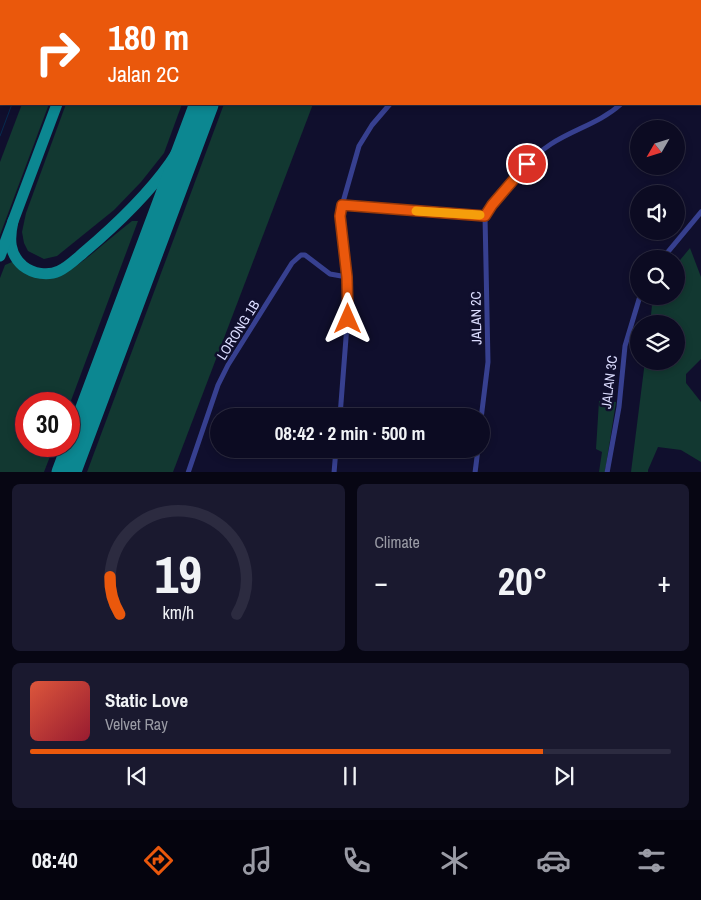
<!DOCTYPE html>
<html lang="en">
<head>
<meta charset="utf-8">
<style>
	body { margin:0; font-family:"Archivo Narrow",sans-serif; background:#1a192f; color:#f1f3f6; height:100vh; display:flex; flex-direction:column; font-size:19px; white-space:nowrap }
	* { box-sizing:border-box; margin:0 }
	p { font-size:16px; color:#9a9ba5 }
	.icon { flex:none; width:28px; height:28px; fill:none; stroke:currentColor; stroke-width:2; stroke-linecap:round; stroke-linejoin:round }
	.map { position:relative; height:472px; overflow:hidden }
	.side { display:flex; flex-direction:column; gap:12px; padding:12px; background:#070613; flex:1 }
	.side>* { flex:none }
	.guide { position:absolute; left:0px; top:0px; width:701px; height:105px; box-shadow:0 2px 8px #0003,0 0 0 1px #2c2b40; background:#ea580c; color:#fff; overflow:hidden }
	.needle { width:32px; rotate:231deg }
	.controls { position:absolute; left:630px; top:120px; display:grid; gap:10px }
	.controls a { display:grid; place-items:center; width:55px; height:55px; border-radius:50%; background:#0c0b22; box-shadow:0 2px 8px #0003,0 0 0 1px #2c2b40; font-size:25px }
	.speed { position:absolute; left:15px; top:392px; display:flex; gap:10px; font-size:25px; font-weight:700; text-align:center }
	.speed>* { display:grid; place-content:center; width:65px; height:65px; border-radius:50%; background:#0c0b22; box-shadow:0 2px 8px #0003,0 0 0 1px #2c2b40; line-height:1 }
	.speed .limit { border:8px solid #d22; background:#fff; color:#111 }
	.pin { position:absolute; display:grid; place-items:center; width:42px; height:42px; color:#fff; margin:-21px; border:2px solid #fff; border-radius:50%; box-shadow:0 1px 5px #0007 }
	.me { position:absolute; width:55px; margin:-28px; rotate:0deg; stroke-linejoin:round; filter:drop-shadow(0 0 4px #0008) }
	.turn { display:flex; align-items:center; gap:18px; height:105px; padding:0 25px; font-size:22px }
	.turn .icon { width:65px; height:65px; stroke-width:2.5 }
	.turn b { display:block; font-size:35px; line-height:42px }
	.big { font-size:38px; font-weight:800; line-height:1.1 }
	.side .tile { flex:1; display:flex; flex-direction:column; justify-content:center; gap:8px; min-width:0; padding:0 18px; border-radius:8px; background:#1a192f }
	.side .dial { align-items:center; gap:0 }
	.dial svg { height:130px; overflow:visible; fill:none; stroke:#2c2b40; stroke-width:7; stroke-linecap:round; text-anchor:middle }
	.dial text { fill:#f1f3f6; stroke:none }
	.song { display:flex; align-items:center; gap:15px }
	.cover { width:60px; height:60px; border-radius:8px; background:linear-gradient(135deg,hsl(10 70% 55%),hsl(350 70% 35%)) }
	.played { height:5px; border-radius:2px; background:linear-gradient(90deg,#ea580c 80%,#2c2b40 80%) }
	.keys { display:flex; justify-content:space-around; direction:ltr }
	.heat { display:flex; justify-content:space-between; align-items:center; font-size:28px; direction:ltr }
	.side .tiles { flex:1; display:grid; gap:12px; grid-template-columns:1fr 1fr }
	.tile:last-child { grid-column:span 2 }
	.trip { position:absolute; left:210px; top:408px; width:280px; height:50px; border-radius:25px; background:#0c0b22; box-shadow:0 2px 8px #0003,0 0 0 1px #2c2b40; font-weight:800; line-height:50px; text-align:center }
	.tab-bar { display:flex; height:80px; justify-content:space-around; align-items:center; background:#05040e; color:#9a9ba5 }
	.tab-bar .icon { width:35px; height:35px }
	.tab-bar .selected { color:#ea580c }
	.tab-bar b { font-size:22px; color:#f1f3f6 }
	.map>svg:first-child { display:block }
</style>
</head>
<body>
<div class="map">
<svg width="701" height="473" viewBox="0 0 701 473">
	<rect width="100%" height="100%" fill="#100f2d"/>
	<!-- green -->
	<g fill="#123831">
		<path d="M22,104H49L0,235V162Z"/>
		<path d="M66,104H182L164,153L141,182L114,210L57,256L44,259L28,251L24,243L22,232L26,213Z"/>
		<path d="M224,104H313L173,472H87Z"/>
		<path d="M132,221H138L69,406V404H26V446H54L44,472H0V278L5,265L12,262C44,292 64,276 93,253C106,242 119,231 132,221Z"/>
		<path d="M690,248L701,277V359L686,374V383L701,402V462L681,450L658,447L648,470V472H631L645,361H676V324H650L653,296H676V265Z"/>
		<path d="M599,401L616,402L605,472H599L602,452L596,449Z"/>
	</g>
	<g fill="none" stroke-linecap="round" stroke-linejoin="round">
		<!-- stream -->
		<g stroke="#072b4f" stroke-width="1">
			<path d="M51,1V0"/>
			<path d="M0,136L12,104"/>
		</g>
		<!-- taxiway -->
		<g stroke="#0c8791" stroke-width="11">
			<path d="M180,0V1"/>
			<path d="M95,1L96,0"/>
			<path d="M0,7L1,8"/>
			<path d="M0,38L1,39"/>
			<path d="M13,221C9,239 9,254 23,266C33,274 48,276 59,271C68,267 76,259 83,253C115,226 146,197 170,163C183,144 193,124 204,104"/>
			<path d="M0,256L57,104"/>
		</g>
		<!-- runway -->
		<g stroke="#0c8791" stroke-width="29">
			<path d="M242,1L243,0"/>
			<path d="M66,473L204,104"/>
		</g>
		<!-- street -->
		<g stroke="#374090" stroke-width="5">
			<path d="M522,1L523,0"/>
			<path d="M700,7L701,5"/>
			<path d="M342,205L485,216"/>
			<path d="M662,259L701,212"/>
			<path d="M340,416L348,312L347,277L340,216L343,202L359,146L372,125L390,104"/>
			<path d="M481,419L488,362L485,216C501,190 525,161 551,144C574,129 600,123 621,104"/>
			<path d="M188,473L218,385L228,365L292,263L301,255H305L330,274L347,277"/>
			<path d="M334,473L336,449"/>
			<path d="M475,473L478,449"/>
			<path d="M607,473L619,407L625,346L640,296"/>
		</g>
	</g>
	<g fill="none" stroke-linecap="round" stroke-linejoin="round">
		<defs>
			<path id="route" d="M348,319L347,277L340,216L342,205L485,216L492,205L527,164"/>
		</defs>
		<!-- route casing -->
		<use href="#route" stroke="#983908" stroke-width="12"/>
		<!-- route -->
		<use href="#route" stroke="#ea580c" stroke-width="9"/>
		<!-- slow -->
		<path stroke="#f59e0b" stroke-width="9" d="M416,211L480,215"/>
	</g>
	<g text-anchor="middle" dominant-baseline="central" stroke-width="5" stroke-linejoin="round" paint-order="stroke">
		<!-- street labels -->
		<g font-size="14" fill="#dcddff" stroke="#100f2d">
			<text transform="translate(476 318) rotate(-91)">JALAN 2C</text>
			<text transform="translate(238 330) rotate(-58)">LORONG 1B</text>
			<text transform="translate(609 382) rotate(-83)">JALAN 3C</text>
		</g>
	</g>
</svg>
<div class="controls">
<a><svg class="needle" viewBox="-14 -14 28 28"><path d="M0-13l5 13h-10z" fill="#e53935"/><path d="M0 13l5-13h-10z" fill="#9a9ba5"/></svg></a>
<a><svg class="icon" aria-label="sound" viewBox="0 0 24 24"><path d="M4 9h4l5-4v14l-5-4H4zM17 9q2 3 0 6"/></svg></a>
<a><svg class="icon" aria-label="search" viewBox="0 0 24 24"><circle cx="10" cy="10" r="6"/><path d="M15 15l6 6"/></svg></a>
<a><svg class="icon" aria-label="layers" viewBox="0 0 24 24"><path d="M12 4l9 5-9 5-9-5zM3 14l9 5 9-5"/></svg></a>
</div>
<div class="speed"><div class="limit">30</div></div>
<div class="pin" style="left:527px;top:164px;background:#d93025"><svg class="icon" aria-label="arrive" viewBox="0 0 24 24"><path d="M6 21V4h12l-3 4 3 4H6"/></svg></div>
<svg class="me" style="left:348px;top:319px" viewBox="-20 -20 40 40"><path d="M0-17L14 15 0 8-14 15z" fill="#ea580c" stroke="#fff" stroke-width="4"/></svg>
<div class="trip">08:42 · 2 min · 500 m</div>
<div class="guide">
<div class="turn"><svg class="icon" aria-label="right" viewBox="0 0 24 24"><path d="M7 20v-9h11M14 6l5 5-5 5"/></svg><div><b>180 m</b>Jalan 2C</div></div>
</div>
</div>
<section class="side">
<div class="tiles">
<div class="tile dial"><svg viewBox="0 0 100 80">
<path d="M14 69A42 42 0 1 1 86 69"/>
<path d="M14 69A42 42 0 0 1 8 46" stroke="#ea580c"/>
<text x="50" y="56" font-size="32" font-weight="700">19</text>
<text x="50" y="72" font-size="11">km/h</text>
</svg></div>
<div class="tile"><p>Climate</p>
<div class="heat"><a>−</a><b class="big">20°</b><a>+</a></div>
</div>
<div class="tile">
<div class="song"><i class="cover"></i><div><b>Static Love</b><p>Velvet Ray</p></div></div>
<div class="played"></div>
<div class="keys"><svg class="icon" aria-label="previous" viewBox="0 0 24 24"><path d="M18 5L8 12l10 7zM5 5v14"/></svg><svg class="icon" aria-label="pause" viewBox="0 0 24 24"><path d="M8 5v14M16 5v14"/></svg><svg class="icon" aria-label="next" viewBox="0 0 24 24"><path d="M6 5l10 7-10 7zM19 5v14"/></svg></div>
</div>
</div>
</section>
<nav class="tab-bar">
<b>08:40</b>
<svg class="icon selected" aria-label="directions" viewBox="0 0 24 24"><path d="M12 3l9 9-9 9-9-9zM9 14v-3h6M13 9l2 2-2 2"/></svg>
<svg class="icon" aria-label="music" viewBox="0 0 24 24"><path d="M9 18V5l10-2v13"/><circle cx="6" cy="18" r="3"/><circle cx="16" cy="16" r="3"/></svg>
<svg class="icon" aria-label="phone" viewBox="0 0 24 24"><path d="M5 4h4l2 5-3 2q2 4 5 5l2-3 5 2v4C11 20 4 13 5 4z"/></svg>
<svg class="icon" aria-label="climate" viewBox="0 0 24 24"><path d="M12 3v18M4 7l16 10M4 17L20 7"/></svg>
<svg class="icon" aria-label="car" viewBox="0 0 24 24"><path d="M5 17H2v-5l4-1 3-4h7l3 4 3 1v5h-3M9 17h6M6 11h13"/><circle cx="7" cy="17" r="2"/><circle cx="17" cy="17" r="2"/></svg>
<svg class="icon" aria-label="filters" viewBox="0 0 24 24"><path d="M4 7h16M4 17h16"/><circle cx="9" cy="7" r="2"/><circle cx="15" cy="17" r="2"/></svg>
</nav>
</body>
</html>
